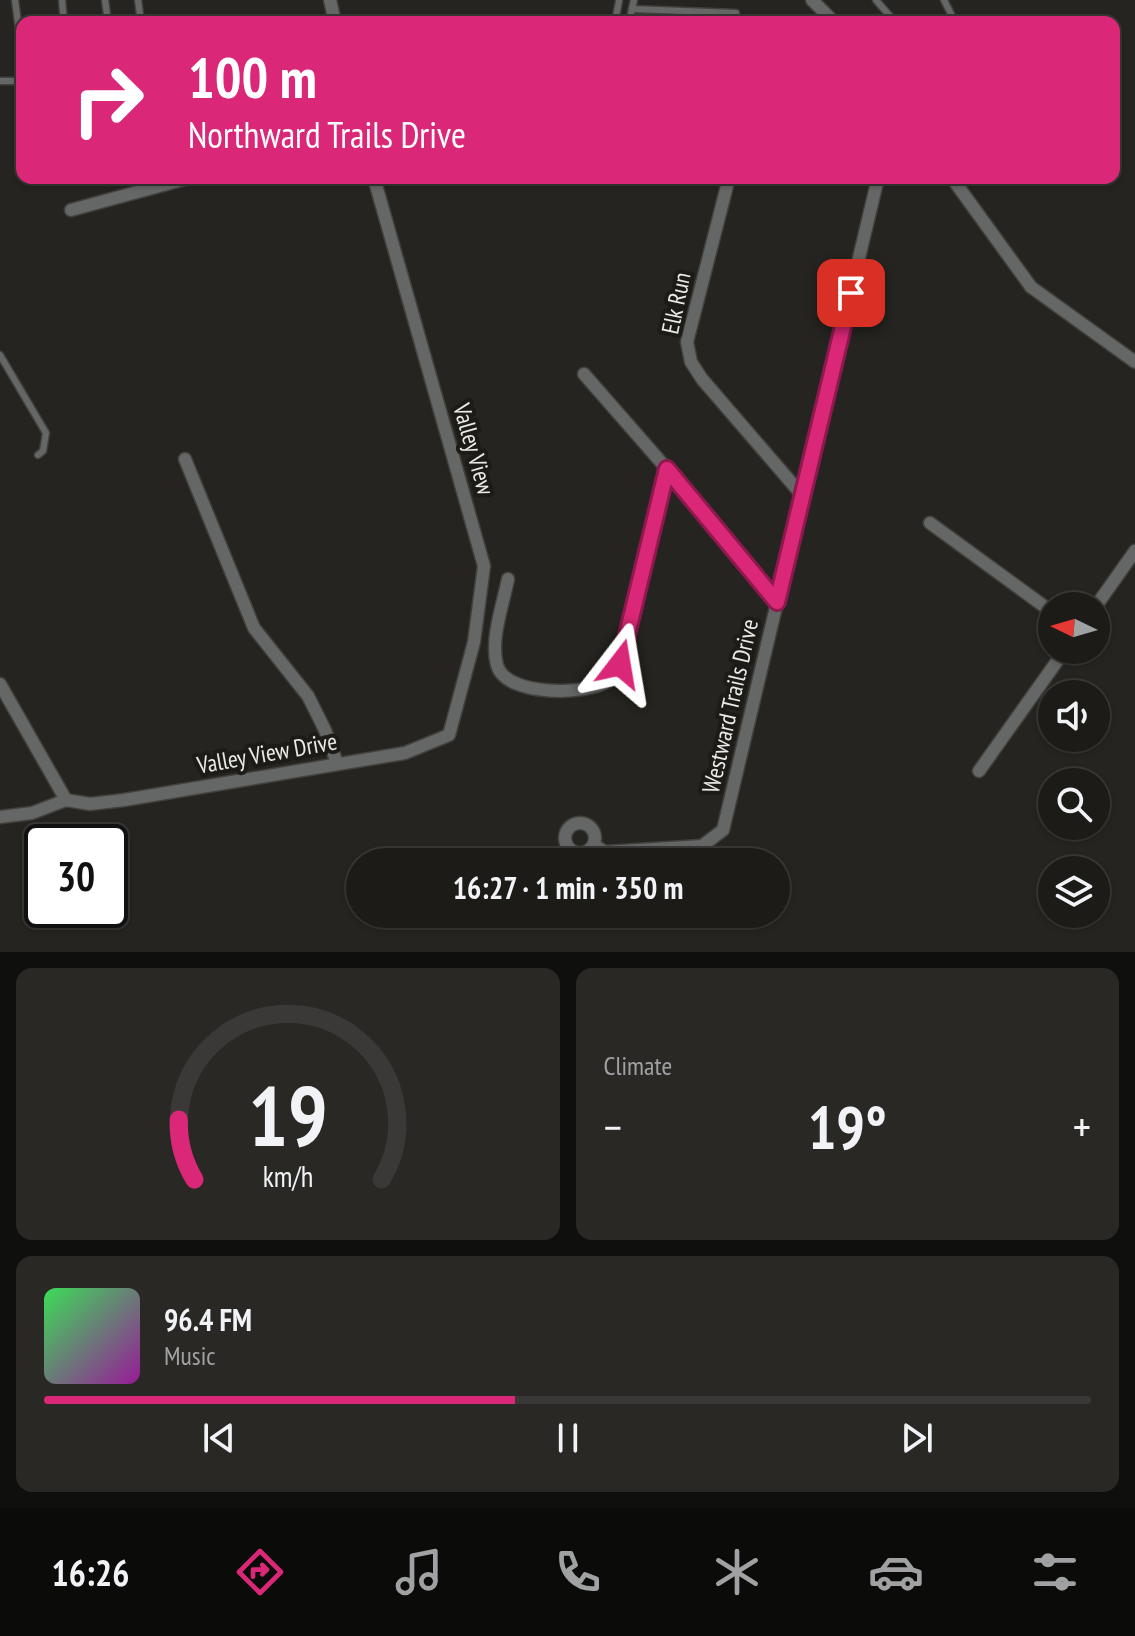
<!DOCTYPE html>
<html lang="en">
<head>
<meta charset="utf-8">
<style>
	body { margin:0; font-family:"PT Sans Narrow",sans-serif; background:#292825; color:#f1f3f6; height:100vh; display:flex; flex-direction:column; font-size:30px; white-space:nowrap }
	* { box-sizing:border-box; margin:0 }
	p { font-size:26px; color:#a0a1a2 }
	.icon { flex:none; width:44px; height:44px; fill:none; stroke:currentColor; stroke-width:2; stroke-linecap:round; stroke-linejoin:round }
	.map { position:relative; height:952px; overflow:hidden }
	.panel { display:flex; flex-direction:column; gap:16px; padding:16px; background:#0f0f0d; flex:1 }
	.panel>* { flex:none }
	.guide { position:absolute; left:16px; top:16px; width:1104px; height:168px; border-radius:16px; box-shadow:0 2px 6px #0004,0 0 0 2px #3a3937; background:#db2777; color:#fff; overflow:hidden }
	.needle { width:52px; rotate:275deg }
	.controls { position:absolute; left:1038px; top:592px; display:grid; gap:16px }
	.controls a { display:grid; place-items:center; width:72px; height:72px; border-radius:50%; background:#1c1b18; box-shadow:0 2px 6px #0004,0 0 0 2px #3a3937; font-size:40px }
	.speed { position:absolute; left:24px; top:824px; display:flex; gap:16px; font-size:40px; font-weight:700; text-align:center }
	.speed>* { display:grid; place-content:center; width:104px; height:104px; border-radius:50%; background:#1c1b18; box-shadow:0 2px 6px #0004,0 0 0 2px #3a3937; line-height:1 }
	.speed .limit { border:4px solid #111; border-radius:12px; background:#fff; color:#111 }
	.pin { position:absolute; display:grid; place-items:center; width:68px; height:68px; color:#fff; margin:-34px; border-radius:16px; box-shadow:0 4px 12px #0006 }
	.me { position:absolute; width:88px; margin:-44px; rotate:14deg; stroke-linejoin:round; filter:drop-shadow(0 0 6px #0008) }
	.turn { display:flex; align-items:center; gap:28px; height:168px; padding:0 40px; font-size:36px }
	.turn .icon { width:104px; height:104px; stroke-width:2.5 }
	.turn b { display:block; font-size:56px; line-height:68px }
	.big { font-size:60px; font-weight:700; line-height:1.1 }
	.panel .card { flex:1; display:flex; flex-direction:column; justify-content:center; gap:12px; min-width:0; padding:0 28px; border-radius:16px; background:#292825 }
	.panel .dial { align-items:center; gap:0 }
	.dial svg { height:208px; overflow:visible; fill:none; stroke:#3a3937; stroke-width:7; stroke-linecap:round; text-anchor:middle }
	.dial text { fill:#f1f3f6; stroke:none }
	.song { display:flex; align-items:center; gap:24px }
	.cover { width:96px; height:96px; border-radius:12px; background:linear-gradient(135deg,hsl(130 70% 55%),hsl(300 70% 35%)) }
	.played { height:8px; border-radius:4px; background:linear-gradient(90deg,#db2777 45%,#3a3937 45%) }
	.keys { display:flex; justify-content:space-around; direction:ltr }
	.heat { display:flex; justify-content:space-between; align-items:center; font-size:44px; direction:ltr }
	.panel .tiles { flex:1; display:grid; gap:16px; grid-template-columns:1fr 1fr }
	.card:last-child { grid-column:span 2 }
	.trip { position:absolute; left:346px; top:848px; width:444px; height:80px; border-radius:40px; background:#1c1b18; box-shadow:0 2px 6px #0004,0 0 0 2px #3a3937; font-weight:700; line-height:80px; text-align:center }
	.dock { display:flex; height:128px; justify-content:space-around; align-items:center; background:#0b0b0a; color:#a0a1a2 }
	.dock .icon { width:56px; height:56px }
	.dock .current { color:#db2777 }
	.dock b { font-size:36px; color:#f1f3f6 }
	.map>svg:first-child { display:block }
</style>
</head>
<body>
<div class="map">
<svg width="1135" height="952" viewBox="0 0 1135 952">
	<rect width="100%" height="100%" fill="#252420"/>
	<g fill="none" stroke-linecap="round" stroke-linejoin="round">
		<defs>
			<g id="service">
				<path d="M15,0L22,53"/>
				<path d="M62,0L64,22"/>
				<path d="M105,0L108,22"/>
				<path d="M138,0L141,22"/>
				<path d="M876,0L895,22"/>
				<path d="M944,0L955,22"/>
				<path d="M632,9L736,13"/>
				<path d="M615,22L619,1"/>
				<path d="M629,22L634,0"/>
				<path d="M0,81H17L22,72"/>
				<path d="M0,355L46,433L43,451L38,455"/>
			</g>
			<g id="minor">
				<path d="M330,0L335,22"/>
				<path d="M812,0L834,22"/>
				<path d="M729,178L687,342L691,362L702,379L802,495"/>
				<path d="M952,178L1031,287L1135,362"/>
				<path d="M71,210L189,178"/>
				<path d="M584,374L667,469L777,602"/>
				<path d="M185,459L254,628L308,696L325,730L337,763"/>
				<path d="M930,523L1052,612"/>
				<path d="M508,579C503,605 490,639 497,665C505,697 589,696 610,680C614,676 617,669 620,664L667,469"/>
				<path d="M1096,606L1135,551"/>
				<path d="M0,684L66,800"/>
				<path d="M979,771L1065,650"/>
				<path d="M66,800L90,804L124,800L405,753L449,735L474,642L484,566L374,178"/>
				<path d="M0,817L32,813L66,800"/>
				<circle cx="580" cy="838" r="15"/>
				<path d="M594,845L605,852L702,846L723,830L878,178"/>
			</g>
		</defs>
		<!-- service casing -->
		<use href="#service" stroke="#41403c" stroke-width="9"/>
		<!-- minor casing -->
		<use href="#minor" stroke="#41403c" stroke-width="15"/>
		<!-- service -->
		<use href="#service" stroke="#656766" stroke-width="6"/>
		<!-- minor -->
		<use href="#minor" stroke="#656766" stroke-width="12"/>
	</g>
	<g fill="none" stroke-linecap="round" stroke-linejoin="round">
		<defs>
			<path id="route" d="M620,664L667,469L777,602L851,293"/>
		</defs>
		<!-- route casing -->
		<use href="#route" stroke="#8e194d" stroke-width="20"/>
		<!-- route -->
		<use href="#route" stroke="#db2777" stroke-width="14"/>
	</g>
	<g text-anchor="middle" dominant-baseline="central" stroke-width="8" stroke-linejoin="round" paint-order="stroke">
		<!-- street labels -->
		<g font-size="24" fill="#eaeae7" stroke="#1c1b17">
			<text transform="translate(676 303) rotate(-78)">Elk Run</text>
			<text transform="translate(474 449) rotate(74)">Valley View</text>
			<text transform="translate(730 706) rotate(-77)">Westward Trails Drive</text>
			<text transform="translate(267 753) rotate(-10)">Valley View Drive</text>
		</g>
	</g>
</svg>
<div class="controls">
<a><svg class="needle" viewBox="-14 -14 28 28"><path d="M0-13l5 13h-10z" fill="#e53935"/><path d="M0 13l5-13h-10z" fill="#a0a1a2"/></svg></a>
<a><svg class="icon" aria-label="sound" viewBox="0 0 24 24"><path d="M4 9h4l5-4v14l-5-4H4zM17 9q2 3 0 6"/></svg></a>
<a><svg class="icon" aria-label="search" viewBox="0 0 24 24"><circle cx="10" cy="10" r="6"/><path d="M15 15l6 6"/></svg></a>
<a><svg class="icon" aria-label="layers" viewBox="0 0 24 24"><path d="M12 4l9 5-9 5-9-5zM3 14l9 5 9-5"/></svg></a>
</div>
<div class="speed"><div class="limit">30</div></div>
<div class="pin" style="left:851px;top:293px;background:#d93025"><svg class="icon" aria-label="arrive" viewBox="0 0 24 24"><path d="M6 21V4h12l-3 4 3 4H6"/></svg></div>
<svg class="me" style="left:620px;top:664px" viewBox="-20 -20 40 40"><path d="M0-17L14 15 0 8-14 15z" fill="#db2777" stroke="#fff" stroke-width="4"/></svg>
<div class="trip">16:27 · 1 min · 350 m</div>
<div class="guide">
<div class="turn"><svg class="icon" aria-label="right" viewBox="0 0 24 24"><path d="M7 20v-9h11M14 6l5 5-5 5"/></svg><div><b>100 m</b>Northward Trails Drive</div></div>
</div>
</div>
<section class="panel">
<div class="tiles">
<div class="card dial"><svg viewBox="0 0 100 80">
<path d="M14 69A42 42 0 1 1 86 69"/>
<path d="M14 69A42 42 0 0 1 8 46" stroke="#db2777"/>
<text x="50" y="56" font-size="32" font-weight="700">19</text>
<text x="50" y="72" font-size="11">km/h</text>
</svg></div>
<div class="card"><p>Climate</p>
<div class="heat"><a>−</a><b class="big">19°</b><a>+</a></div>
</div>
<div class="card">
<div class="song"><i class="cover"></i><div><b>96.4 FM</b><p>Music</p></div></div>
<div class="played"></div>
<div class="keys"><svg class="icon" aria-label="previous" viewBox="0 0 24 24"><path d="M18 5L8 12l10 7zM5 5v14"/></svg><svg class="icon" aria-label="pause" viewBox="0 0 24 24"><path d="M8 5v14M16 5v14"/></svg><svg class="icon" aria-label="next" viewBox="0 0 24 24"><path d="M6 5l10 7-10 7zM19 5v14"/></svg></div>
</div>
</div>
</section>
<nav class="dock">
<b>16:26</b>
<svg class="icon current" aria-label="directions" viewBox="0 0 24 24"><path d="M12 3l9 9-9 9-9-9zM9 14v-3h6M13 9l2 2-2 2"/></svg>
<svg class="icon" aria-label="music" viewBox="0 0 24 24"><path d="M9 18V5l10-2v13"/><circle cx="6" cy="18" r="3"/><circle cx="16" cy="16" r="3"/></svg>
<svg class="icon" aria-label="phone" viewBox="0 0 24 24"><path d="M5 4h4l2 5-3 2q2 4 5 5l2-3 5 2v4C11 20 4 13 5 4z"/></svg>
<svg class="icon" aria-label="climate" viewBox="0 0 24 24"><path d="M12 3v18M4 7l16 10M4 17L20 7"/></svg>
<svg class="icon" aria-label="car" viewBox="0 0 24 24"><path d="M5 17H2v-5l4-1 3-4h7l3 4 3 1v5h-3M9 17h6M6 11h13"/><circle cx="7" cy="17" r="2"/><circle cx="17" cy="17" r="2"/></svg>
<svg class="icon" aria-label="filters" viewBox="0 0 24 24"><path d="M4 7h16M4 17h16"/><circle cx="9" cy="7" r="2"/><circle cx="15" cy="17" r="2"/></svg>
</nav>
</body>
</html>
